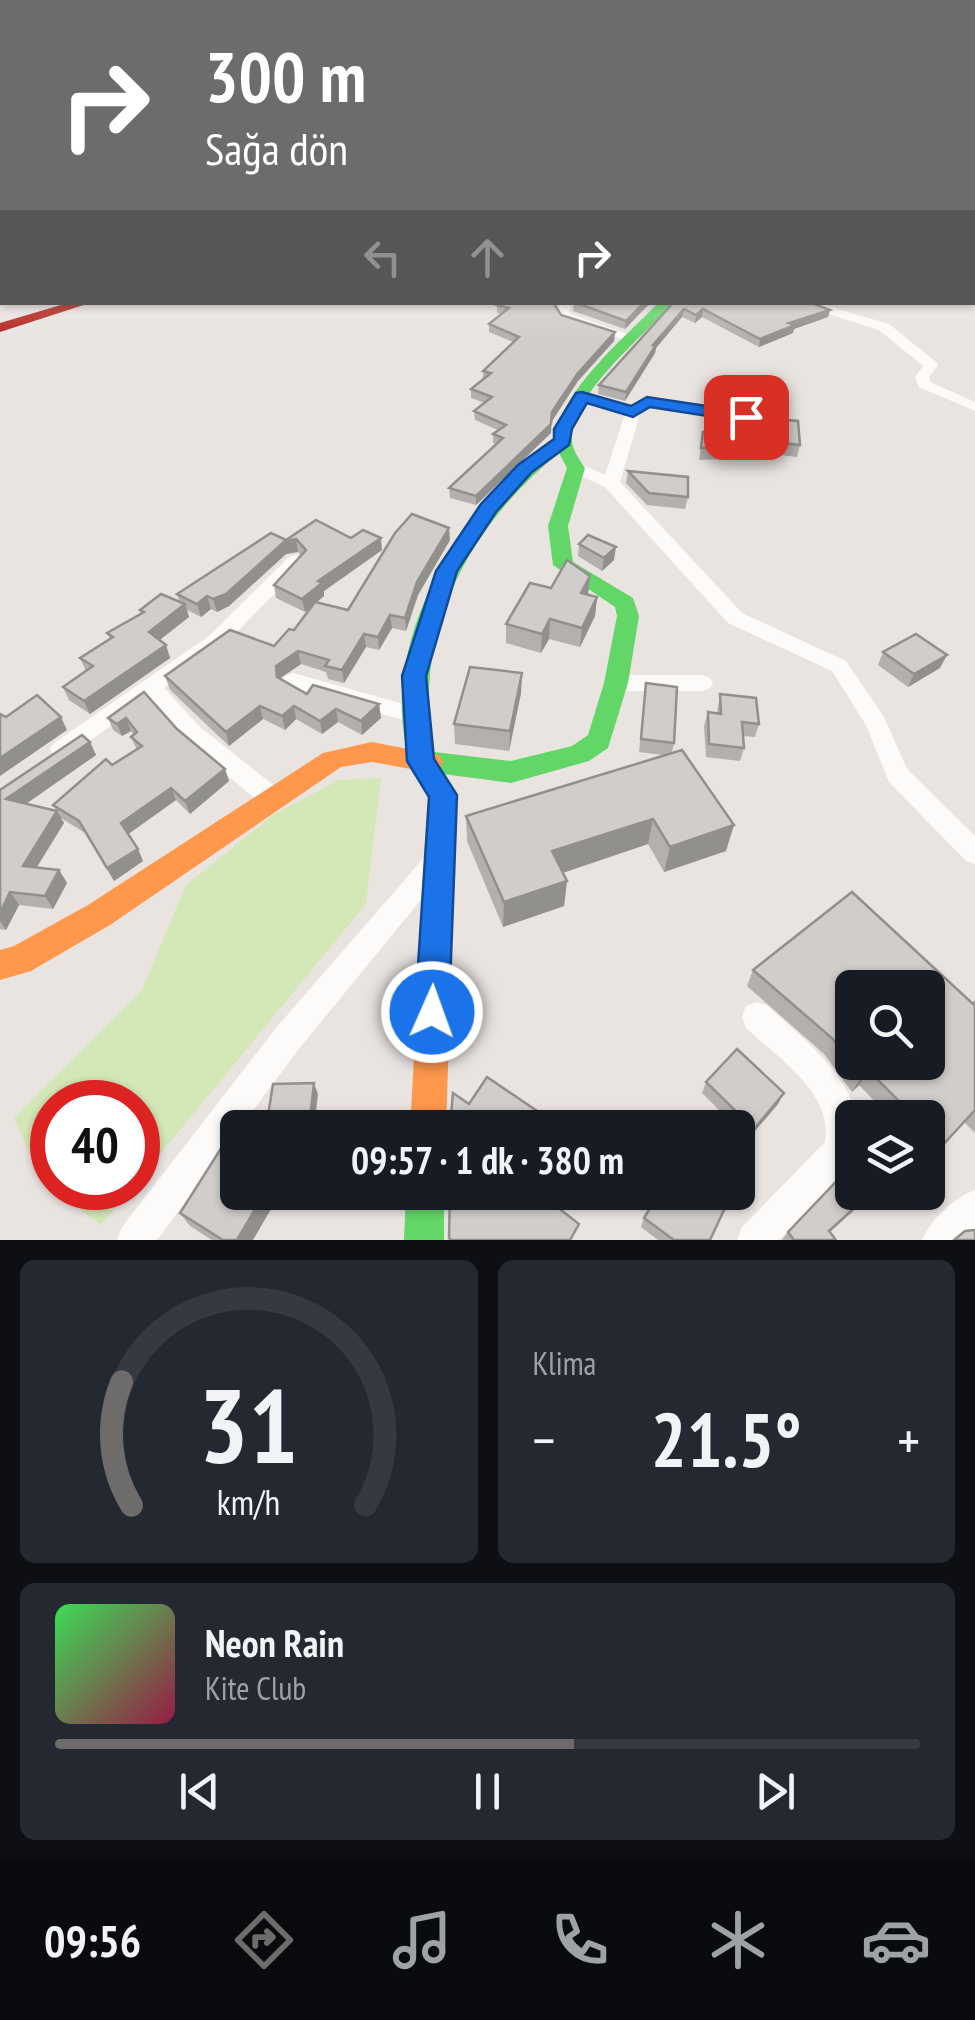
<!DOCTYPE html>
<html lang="tr">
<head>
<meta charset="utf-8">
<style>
	body { margin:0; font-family:"PT Sans Narrow",sans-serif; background:#242831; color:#f1f3f6; height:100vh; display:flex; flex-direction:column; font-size:38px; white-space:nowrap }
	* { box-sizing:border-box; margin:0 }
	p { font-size:32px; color:#9ea1a6 }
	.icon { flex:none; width:55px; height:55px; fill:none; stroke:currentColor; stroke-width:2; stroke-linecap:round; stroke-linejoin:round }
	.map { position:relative; height:1240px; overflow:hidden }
	.side { display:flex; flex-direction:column; gap:20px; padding:20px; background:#0d0f14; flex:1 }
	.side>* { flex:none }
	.top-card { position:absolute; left:0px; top:0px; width:975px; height:305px; box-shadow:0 2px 8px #0004; background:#6e6c6b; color:#fff; overflow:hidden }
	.controls { position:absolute; left:835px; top:970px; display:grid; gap:20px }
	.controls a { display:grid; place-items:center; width:110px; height:110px; border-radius:15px; background:#171b24; box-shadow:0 2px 8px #0004; font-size:50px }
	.speed { position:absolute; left:30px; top:1080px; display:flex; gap:20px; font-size:50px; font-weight:700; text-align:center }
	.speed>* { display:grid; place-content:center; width:130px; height:130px; border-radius:50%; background:#171b24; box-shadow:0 2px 8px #0004; line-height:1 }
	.speed .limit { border:15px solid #d22; background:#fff; color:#111 }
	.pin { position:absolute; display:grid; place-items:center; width:85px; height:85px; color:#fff; margin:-42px; border-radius:20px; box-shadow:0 5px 15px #0006 }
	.me { position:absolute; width:110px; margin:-55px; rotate:2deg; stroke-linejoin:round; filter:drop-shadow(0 0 8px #0008) }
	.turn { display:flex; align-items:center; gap:35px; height:210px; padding:0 40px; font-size:45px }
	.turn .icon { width:130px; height:130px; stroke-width:2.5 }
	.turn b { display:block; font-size:70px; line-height:85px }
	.lanes { display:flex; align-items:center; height:95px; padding:0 40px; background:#0003; justify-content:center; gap:50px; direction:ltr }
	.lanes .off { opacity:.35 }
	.big { font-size:75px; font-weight:700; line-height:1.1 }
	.side .widget { flex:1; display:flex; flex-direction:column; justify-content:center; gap:15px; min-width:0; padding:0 35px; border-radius:15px; background:#242831 }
	.side .dial { align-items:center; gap:0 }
	.dial svg { height:260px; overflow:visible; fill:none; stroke:#363941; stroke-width:7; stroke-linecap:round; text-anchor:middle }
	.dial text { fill:#f1f3f6; stroke:none }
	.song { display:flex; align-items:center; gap:30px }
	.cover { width:120px; height:120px; border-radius:15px; background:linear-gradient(135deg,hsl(130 70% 55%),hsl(340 70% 35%)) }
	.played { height:10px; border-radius:5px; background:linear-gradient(90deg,#6e6c6b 60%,#363941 60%) }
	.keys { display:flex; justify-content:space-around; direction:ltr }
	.heat { display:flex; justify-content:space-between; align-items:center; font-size:55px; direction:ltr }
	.side .tiles { flex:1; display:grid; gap:20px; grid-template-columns:1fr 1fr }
	.widget:last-child { grid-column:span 2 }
	.trip { position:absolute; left:220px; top:1110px; width:535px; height:100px; border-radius:15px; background:#171b24; box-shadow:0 2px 8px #0004; font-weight:700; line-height:100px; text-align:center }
	.tab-bar { display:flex; height:160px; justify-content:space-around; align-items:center; background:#090b0e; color:#9ea1a6 }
	.tab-bar .icon { width:70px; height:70px }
	.tab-bar .active { color:#6e6c6b }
	.tab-bar b { font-size:45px; color:#f1f3f6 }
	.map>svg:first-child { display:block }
</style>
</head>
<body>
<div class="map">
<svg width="975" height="1240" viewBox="0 0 975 1240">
	<rect width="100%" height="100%" fill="#eae4e1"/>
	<!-- green -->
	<path fill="#d4e7b7" d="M381,778L366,904L138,1181V1102H52V1188H132L101,1225L42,1181L14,1118L142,990L186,885L273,815L339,780Z"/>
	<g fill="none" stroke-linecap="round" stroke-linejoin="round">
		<!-- street -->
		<g fill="#fcfbfa" fill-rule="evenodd">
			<rect x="972" y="208" width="3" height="6"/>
			<rect x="972" y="228" width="3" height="6"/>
			<path d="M560,302H572L569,312L571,314L641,339L634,343L563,320L556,313Z"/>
			<path d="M792,302H813L889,324L936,362L938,365L929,377L930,382L975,402V411L919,387L915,377L923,366L879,330Z"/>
			<path d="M582,393L631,407L647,397L773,420V426L746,438L738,433L752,425L650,406L640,414L620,482L742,613L846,661L884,717L907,769L975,836V864L966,861L889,782L866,725L832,671L728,623L605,487L570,471V465H582L605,475L625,414L577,400V394Z"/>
			<path d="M296,555L305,561L303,565L223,646L164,688L200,727L282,792L285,799L282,806L273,809L264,806L184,739L148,699L70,755L62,758L54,755L50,749L54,743L209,636L289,557Z"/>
			<path d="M293,673L425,710L428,716L425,722L417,724L285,686L282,681L285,676Z"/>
			<path d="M616,675H702L710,678L713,683L710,688L702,691H616L608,688L605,683L608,678Z"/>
			<path d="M437,850L446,853L450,861L446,869L298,1050L157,1240H117L122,1227L276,1028L428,853Z"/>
			<path d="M757,1002L768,1006C802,1039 846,1069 857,1118H852V1162L779,1240H737L742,1227L825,1142C834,1094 777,1057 746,1028L742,1017L746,1006Z"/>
			<path d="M975,1190V1231L966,1240H922C931,1219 954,1198 975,1190Z"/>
		</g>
		<!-- fast -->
		<g fill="#63d668" fill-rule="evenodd">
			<path d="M659,302H673C646,335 569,395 572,440C572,450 580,460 585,468L568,526L573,562L633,598L639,616L628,683L608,748L589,761L511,783L443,774L442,786L432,789L422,786C369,691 429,563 496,491C510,475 542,455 553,440C559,431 560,416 567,405C590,366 627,335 659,302ZM559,453L567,468L548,526L553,565L615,607L617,616L604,683L588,735L572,746L511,761L434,752C411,633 468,527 559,453Z"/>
			<path d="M406,1192H444V1240H404Z"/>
		</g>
		<!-- slow -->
		<path fill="#ff974d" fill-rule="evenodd" d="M372,742L439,755L443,762L439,770L457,795L446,1128H410L429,796L419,778L422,771L372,762L341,767L110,925L31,971L0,980V950L14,946L88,905L323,753Z"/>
		<!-- jam -->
		<path fill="#b3261e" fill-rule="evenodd" d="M71,302H93L0,332V323Z"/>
	</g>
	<!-- wall -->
	<g fill="#b3b0ae">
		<path d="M502,302H556L555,306L561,315L615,332L614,341L578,381L552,421L551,433L476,505L450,498L449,488L496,444L493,443V434L498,430L475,420L474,411L485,403L471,398V389L483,380V371L513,342L489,332V324L501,314L497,313V305Z"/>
		<path d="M651,302L625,329L573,311L574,303Z"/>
		<path d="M674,302L830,310L828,317L794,329L793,333L759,347L702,317L695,323L682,317L656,348L655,353L625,401L598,394L599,385Z"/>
		<path d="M760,425L800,445L797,457L757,452V437Z"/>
		<path d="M703,432L736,446L734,459L699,460Z"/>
		<path d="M628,471L688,497L685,509L647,505L626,483Z"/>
		<path d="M351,538L382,550L324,591V596L316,603L348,610L450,540L418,595L406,631L392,628L379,650L366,647L344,683L328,679L326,672L301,664L280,678L307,694L379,704L381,718L362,735L338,722L322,734L296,719L285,730L263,719L229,746L170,690L165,676L274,646L294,630L312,606L305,612L276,598L274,585L301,555L298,552L286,554L229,606L217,612L211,609L201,617L187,610L189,617L160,640L166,645L170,658L90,714L69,700L63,687L86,671L80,658L110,639L107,633L141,613L140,610L179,601L177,594L286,540Z"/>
		<path d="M579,544L614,560L602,571L578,556Z"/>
		<path d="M590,576L588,595L597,597L595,616L580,647L549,639L541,653L506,643V624L551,588Z"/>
		<path d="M883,652L940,668L908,687L878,665Z"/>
		<path d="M646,683L674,743L672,752L726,851L664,872L648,844L563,873L567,881L564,906L503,927L467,841L466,816L663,755L639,752Z"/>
		<path d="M144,692L177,729L225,769L229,781L190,814L176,800L128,834L143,861L114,881L85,833L61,818L64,823L37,867L59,870L67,883L53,909L19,905L6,930L0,929V790L90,742L96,755L26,804L56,810L53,805L137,750L131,737L134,735L131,731L122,736L113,730L108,718Z"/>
		<path d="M521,693L509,751L455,744L454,724Z"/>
		<path d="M720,694L759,724L755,737L743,736L744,748L740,761L706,757L704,726L708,712L717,713Z"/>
		<path d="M753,970L973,1004L975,1002V1133L964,1122L888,1115L859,1085L852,1092L824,1054L747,986Z"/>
		<path d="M706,1082L778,1104L748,1139L702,1093Z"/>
		<path d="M876,1192H898L887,1204Z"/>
		<path d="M180,1213L253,1240H212L190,1226Z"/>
		<path d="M644,1218L710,1240H658L641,1227Z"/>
		<path d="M788,1232H830L836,1240H782Z"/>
	</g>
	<!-- shaded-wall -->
	<g fill="#92908d">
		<path d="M645,302H651L625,329L626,321Z"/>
		<path d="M684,309L682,317L656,348L655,353L625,401L626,392L653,345Z"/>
		<path d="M703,309L702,317L695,323L696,315Z"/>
		<path d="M830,310L828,317L794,329L793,333L759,347L760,339L789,323Z"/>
		<path d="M615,332L614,341L578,381L552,421V412L578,373Z"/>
		<path d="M551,424V433L476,505V496Z"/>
		<path d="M449,528L450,540L418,595L406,631L405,618L417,582Z"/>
		<path d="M381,538L382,550L324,591V596L305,612L302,599L318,581Z"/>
		<path d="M296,539L298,552L286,554L229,606L217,612L213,599L284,542Z"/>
		<path d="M616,547L614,560L602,571L604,558Z"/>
		<path d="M590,576L588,595L581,593Z"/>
		<path d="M207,596L211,609L201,617L197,604Z"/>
		<path d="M597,597L595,616L580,647L582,628Z"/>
		<path d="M185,604L189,617L153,645L149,632Z"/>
		<path d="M390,615L392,628L379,650L378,637Z"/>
		<path d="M550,619L549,639L541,653L542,634Z"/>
		<path d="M364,634L366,647L344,683L342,670Z"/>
		<path d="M166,645L170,658L90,714L84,701Z"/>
		<path d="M298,651L301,664L279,679L277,677L276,666Z"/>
		<path d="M947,655L940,668L908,687L914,674Z"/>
		<path d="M522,673L521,693L509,751L510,731Z"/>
		<path d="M379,704L381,718L362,735L361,721Z"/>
		<path d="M260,706L263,719L229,746L226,732Z"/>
		<path d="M294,706L296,719L285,730L282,716Z"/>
		<path d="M336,709L338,722L322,734L320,721Z"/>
		<path d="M61,717L67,730L0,776V758Z"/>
		<path d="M126,718L131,731L122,736L117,724Z"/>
		<path d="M90,742L96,755L14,812L6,799Z"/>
		<path d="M225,769L229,781L190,814L185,801Z"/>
		<path d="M171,788L176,800L127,835L121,823Z"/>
		<path d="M57,811L64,823L30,878L23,866Z"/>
		<path d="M653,819L648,844L550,877L552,851Z"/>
		<path d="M734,825L726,851L664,872L670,847Z"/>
		<path d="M138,849L143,861L114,881L107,868Z"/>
		<path d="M59,870L67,883L53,909L45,896Z"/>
		<path d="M567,881L564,906L503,927L504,902Z"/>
		<path d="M10,892L19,905L6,930L0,921V913Z"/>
		<path d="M869,1071L859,1085L852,1092L861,1078Z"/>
		<path d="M314,1083L318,1094L314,1128H309Z"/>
		<path d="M784,1093L778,1104L748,1139L754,1129Z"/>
		<path d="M540,1113L538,1128H532Z"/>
		<path d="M265,1192H281L253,1240H237Z"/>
		<path d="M872,1192H874L821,1240L829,1231Z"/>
	</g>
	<!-- building -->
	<g fill="#d0cdca" stroke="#92908d" stroke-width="2.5" fill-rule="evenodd">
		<path d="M502,302H553L561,315L615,332L578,373L552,412L551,424L476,496L449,488L503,438L493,434L506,425L474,411L492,397L471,389L491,373L483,371L519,337L489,324L509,308L497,305Z"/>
		<path d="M574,302H645L626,321Z"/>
		<path d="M674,302H809L830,310L789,323L795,325L760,339L703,309L696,315L684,309L653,345H656L626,392L599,385Z"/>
		<path d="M774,419L798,421L800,445L760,440V425Z"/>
		<path d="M729,429L736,446L701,448L703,432Z"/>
		<path d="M628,471L688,477V497L649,493Z"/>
		<path d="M412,514L449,528L417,582L405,618L390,615L378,637L364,634L342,670L325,666L329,660L298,651L276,666L277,677L307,694L313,685L379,704L361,721L336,709L320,721L294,706L282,716L260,706L226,732L165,676L230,630L274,646L289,629L294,630L315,602L348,610L395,533Z"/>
		<path d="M316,520L351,538L363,530L381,538L318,581L322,583L302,599L274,585L306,550L296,539L284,542L226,594L213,599L207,596L197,604L177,594L271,533L286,540Z"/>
		<path d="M588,535L616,547L604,558L579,544Z"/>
		<path d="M567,560L590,576L581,593L597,597L582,628L550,619L542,634L506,624L530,583L551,588Z"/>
		<path d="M161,594L185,604L149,632L166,645L84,701L63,687L93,666L80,658L113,637L107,633L144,612L140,610Z"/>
		<path d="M916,634L947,655L914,674L883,652Z"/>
		<path d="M470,667L522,673L510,731L454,724Z"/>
		<path d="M646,683L677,687L674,743L641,739Z"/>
		<path d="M144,692L177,729L225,769L185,801L171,788L121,823L138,849L107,868L79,821L53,805L106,759L112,765L142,746L131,737L137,732L126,718L117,724L108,718Z"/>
		<path d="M720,694L756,698L759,724L742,722L744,748L709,744L708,712L721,714Z"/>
		<path d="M37,695L61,717L0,758V714L6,717Z"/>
		<path d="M82,735L90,742L6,799L57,811L23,866L59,870L45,896L10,892L0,913V790Z"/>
		<path d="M682,750L734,825L670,847L653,819L552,851L567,881L504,902L466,816Z"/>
		<path d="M852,892L973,1004L975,1002V1110L928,1161V1118H886L901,1103L869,1071L861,1078L833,1039L753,970ZM852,988H928V1062H852Z"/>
		<path d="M737,1049L784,1093L754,1129L706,1082Z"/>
		<path d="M487,1077L540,1113L532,1128H433L431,1126L437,1116L451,1115L453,1093L469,1104Z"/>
		<path d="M314,1083L309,1128H266L273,1084Z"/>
		<path d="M232,1131L238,1135V1192H265L237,1240H223L180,1213Z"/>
		<path d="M852,1165V1192H872L829,1231L836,1240H794L788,1232Z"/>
		<path d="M450,1192H538L579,1224L570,1240H451L449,1238Z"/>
		<path d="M660,1192H728L731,1195L710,1240H674L644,1218Z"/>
		<path d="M975,1230V1240H954L965,1231Z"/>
	</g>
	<!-- sky -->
	<linearGradient id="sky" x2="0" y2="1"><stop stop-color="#84caec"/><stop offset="0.49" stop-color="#f6f3f2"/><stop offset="1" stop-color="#f6f3f2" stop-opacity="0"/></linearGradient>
	<rect width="975" height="342" fill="url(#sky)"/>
	<!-- route -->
	<path fill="#1a73e8" stroke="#114b97" stroke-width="2.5" d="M582,392L631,406L647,397L746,412L755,417L746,422L650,407L633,417L587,403L572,429L569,445L532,472L496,512L457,571L426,676L434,759L457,795L449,1012L444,1024L432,1029L420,1024L415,1012L429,797L407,761L402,676L436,571L481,504L518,465L554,439V429L576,393Z"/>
</svg>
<div class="controls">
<a><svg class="icon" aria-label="search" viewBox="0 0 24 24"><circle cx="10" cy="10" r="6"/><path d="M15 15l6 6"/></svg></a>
<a><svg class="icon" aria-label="layers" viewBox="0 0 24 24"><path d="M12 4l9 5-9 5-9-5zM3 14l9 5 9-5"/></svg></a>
</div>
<div class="speed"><div class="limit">40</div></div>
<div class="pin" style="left:746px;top:417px;background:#d93025"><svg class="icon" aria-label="arrive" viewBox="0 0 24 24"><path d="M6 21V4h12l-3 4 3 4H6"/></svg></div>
<svg class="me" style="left:432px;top:1012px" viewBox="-20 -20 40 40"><circle r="17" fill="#1a73e8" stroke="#fff" stroke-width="3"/><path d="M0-11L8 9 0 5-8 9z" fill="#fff"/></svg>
<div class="trip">09:57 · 1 dk · 380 m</div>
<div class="top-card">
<div class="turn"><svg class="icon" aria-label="right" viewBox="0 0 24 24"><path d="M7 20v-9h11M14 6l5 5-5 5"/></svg><div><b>300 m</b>Sağa dön</div></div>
<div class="lanes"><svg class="icon off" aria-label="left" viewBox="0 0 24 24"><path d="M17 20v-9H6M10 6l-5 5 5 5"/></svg><svg class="icon off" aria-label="ahead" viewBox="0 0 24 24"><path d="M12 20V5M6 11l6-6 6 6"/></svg><svg class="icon" aria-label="right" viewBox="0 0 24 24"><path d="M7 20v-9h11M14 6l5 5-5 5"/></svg></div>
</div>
</div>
<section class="side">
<div class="tiles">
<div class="widget dial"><svg viewBox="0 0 100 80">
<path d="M14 69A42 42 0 1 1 86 69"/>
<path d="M14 69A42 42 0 0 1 11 31" stroke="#6e6c6b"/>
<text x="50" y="56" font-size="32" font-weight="700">31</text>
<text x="50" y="72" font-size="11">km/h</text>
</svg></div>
<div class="widget"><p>Klima</p>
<div class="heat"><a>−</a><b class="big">21.5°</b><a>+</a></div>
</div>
<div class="widget">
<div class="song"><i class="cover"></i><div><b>Neon Rain</b><p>Kite Club</p></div></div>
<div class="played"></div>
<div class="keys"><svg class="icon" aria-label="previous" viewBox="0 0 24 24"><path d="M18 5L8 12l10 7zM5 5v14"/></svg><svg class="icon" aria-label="pause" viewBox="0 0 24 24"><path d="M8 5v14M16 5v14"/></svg><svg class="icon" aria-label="next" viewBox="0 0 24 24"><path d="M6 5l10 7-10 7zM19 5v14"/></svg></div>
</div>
</div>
</section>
<nav class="tab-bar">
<b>09:56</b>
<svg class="icon active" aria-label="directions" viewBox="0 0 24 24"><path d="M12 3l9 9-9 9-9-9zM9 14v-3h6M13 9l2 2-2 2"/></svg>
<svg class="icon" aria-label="music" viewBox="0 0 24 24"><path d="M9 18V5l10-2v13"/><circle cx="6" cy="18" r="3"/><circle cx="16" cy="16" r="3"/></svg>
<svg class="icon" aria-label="phone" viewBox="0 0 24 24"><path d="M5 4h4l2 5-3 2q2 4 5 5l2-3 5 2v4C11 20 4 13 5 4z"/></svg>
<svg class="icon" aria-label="climate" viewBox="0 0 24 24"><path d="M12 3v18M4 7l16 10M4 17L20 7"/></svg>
<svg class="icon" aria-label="car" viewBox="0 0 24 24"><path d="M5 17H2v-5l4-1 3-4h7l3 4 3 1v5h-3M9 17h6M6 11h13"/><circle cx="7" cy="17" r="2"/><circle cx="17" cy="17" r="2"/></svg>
</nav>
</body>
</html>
